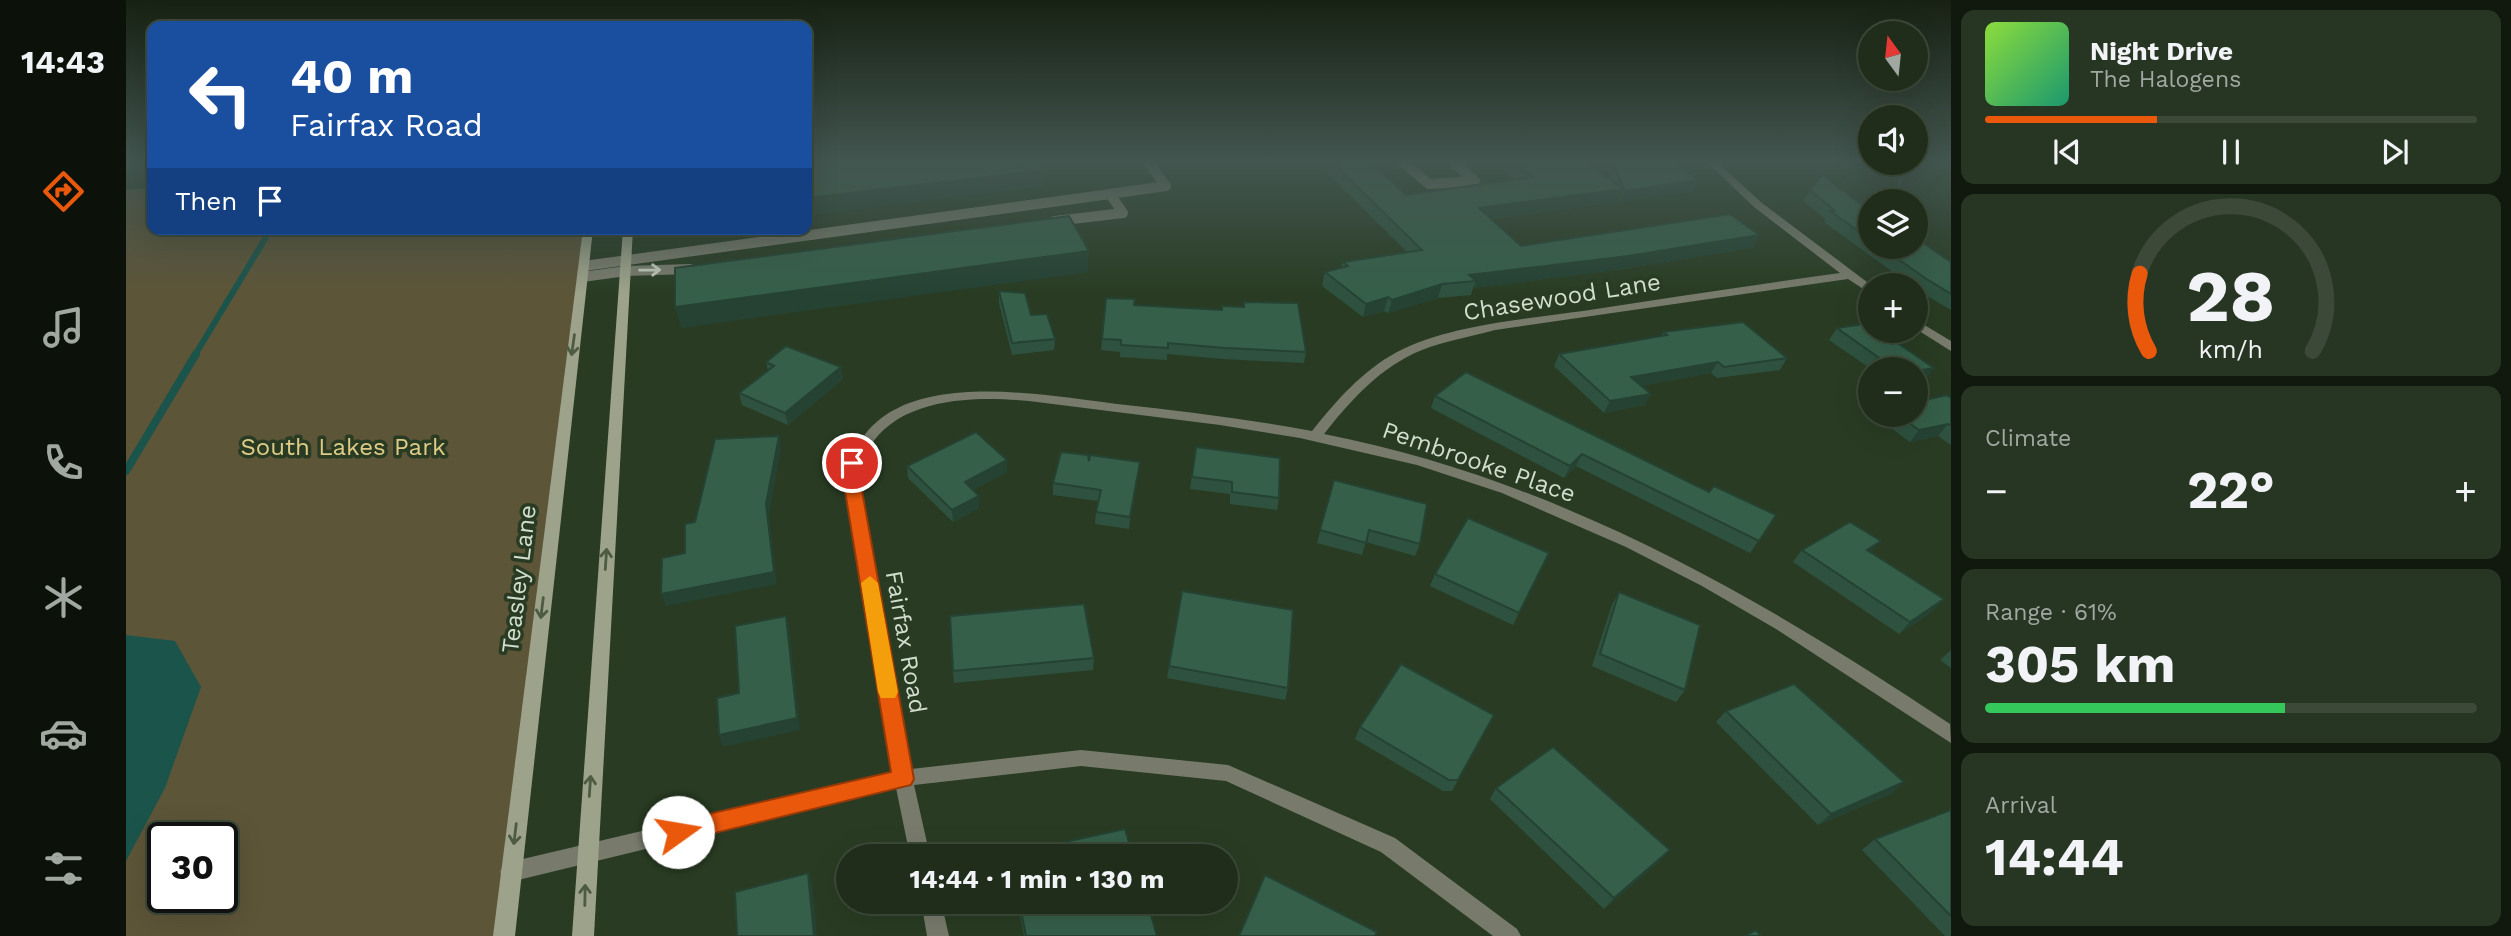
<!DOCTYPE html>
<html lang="en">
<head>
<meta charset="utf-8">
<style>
	body { margin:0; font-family:"Work Sans",sans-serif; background:#273523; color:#f1f3f6; height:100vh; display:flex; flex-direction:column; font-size:26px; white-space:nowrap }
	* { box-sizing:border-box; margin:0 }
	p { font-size:23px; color:#a1a8a2 }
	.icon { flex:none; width:38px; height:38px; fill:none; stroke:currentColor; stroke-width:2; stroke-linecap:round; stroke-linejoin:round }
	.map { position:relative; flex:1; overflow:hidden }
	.drawer { display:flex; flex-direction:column; gap:10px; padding:10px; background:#11190e; width:560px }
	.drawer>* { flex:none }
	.banner { position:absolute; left:21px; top:21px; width:665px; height:214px; border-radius:14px; box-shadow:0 7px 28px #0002,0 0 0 2px #3c4939; background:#1a4fa0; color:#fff; overflow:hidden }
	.needle { width:46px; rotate:345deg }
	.buttons { position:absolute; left:1732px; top:21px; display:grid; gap:14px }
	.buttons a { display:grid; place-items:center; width:70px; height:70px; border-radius:50%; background:#1f2d1a; box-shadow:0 7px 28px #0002,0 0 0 2px #3c4939; font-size:35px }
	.speed { position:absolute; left:21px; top:822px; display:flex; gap:14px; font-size:35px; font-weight:700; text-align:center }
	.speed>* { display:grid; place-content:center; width:91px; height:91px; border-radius:50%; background:#1f2d1a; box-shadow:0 7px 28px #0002,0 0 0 2px #3c4939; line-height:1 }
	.speed .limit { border:4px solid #111; border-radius:10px; background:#fff; color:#111 }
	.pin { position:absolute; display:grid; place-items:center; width:60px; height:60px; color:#fff; margin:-30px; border:4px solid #fff; border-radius:50%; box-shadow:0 2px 7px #0007 }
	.me { position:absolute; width:77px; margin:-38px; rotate:77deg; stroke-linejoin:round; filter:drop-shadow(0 0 5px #0008) }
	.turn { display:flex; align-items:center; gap:24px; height:147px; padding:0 28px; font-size:32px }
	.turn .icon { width:91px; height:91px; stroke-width:2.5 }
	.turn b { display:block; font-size:49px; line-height:60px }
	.then { display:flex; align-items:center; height:66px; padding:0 28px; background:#0003; gap:14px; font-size:26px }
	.big { font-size:52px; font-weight:700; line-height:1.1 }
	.drawer .card { flex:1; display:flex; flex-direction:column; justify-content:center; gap:10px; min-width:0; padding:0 24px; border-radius:14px; background:#273523 }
	.drawer .dial { align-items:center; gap:0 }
	.dial svg { height:182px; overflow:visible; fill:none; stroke:#3c4939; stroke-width:7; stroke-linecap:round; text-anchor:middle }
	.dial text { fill:#f1f3f6; stroke:none }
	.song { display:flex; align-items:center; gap:21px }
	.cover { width:84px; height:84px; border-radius:10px; background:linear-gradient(135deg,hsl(90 70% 55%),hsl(160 70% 35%)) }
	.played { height:7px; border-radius:4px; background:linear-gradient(90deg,#ea580c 35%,#3c4939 35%) }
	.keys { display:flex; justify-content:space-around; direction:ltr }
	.heat { display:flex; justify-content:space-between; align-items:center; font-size:38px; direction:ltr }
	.charge { height:10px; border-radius:5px; background:linear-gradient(90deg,#34c759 61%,#3c4939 0) }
	.trip { position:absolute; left:710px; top:844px; width:402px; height:70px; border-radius:35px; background:#1f2d1a; box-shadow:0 7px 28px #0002,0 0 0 2px #3c4939; font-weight:700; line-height:70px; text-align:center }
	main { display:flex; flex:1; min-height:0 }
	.menu { display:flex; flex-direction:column; width:126px; justify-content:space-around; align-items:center; background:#0c120a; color:#a1a8a2 }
	.menu .icon { width:49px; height:49px }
	.menu .selected { color:#ea580c }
	.menu b { font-size:32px; color:#f1f3f6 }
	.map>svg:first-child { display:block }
</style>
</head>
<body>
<main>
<nav class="menu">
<b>14:43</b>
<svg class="icon selected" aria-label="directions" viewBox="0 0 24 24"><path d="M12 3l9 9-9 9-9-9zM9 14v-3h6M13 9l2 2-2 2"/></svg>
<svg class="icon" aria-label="music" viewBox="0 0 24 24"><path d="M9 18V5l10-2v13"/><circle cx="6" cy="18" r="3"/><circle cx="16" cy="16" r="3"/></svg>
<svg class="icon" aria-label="phone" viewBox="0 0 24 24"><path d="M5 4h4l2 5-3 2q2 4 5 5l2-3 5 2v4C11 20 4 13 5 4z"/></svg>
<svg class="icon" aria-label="climate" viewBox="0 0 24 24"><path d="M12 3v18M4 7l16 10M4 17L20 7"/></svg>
<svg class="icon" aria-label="car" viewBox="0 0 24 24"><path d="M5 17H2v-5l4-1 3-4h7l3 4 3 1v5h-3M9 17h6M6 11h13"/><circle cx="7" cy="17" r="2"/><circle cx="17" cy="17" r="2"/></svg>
<svg class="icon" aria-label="filters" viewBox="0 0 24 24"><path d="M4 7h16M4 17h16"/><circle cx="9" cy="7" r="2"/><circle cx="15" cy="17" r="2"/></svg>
</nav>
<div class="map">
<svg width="1825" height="936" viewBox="0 0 1825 936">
	<rect width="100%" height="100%" fill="#293c23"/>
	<!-- green -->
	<path fill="#5d5538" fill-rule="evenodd" d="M26,188V229H461L377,936H0V190ZM37,838H96V898H37Z"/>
	<!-- water -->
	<path fill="#1b544b" d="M0,635L49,641L75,687L39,788L0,861Z"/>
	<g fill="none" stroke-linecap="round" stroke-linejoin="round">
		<!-- stream-far1 -->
		<path stroke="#1b544b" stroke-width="6" d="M69,355L145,229"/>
		<!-- stream -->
		<path stroke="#1b544b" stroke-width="8" d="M0,471L70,354"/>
		<!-- service -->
		<g stroke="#787b6c" stroke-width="10">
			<path d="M1277,162L1303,184L1349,181L1327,162"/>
			<path d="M984,194L1040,186L1022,162"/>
			<path d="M458,266L984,194L997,213L929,221"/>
			<path d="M456,277L500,271L564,269"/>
		</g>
		<!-- minor -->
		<g fill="#787b6c" fill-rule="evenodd">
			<path d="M1581,162H1591L1636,203L1745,285V294L1722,279L1369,330C1344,337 1319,341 1296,350C1254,367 1225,400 1198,434C1429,479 1631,595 1824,724L1825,743L1650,629L1576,586L1500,547L1376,493L1291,465L1174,438L1094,425L903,401C851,396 774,396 743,448C736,460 735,472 734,485L785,769L955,750L1102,765L1269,838L1391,929L1395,936H1367L1255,852L1100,781L955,766L788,785L804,856H784L770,788L384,882L377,879L374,872L377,865L384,862L767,772L720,485C735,358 905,394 991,404C1056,411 1121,419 1186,431C1210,401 1236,371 1271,352C1322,325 1399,319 1457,311C1542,298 1628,285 1714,273L1628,207Z"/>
			<path d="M1790,320L1825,341V351L1790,329Z"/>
			<path d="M795,901H815L823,936H801Z"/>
		</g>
		<!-- secondary -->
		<g fill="#9da28a" fill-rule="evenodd">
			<path d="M457,229H467L389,936H367Z"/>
			<path d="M497,229H507L468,936H446Z"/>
		</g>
	</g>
	<!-- wall -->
	<g fill="#2e523f">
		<path d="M1182,162H1245L1280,195L1390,180L1368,162H1458L1485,181L1477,162H1545L1567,191L1494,202L1493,200L1492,202L1365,219L1395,246L1633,235L1626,248L1496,269L1347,288L1345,295L1312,298L1262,313L1258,311L1237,317L1196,286L1199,272L1215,267L1217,262L1281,252L1193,165L1186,166Z"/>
		<path d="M1775,163H1788L1771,190Z"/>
		<path d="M1684,190L1740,208H1745V247H1790L1825,262V310L1791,290L1790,289V285H1785L1698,222L1699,219L1677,201Z"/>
		<path d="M873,291L929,339L928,350L886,355L873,303Z"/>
		<path d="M1118,302L1180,352L1178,363L1097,359L1041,354V360L994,357V352L975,350L976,339L1008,305L1095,310L1096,306L1117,307Z"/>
		<path d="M1711,328L1808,368L1799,379L1790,369H1745L1703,340Z"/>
		<path d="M1537,332L1661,358L1654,370L1591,378L1585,373L1516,386L1525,394L1518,405L1478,413L1428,366L1433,354L1535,336Z"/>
		<path d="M640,362L715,367L717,379L662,425L616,405L613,393L642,371Z"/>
		<path d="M1309,396L1583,492L1650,515L1624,553L1450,466L1438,478L1305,408Z"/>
		<path d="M1825,398V445L1812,436L1784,442L1753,419L1756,415H1790Z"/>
		<path d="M1070,447L1153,498L1151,510L1104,504V494L1064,489Z"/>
		<path d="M881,460V472L847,490L853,508L827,522L782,478L781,466Z"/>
		<path d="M963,461L1012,474L1003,529L969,524L970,512L972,501L927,495V483Z"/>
		<path d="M1208,480L1294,544L1289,556L1240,542L1236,555L1191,543Z"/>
		<path d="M1676,550L1745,552L1807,611L1773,634L1667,562Z"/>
		<path d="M1423,553L1387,625L1304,586L1309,574Z"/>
		<path d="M1056,591L1162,688L1159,700L1041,678Z"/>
		<path d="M1493,592L1559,690L1550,702L1466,666L1486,605Z"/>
		<path d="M1825,650V668L1814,660Z"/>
		<path d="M968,658L967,670L828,683L827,671Z"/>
		<path d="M1600,711L1778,782L1765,794L1692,825L1590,722Z"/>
		<path d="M1368,715L1326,791H1317L1229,739L1234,727Z"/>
		<path d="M1370,788L1544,850L1534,861L1478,909L1364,799Z"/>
		<path d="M1825,810V936H1819L1736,850L1749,839Z"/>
		<path d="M891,901H1021L1031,936H898Z"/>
	</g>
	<!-- shaded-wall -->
	<g fill="#254233">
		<path d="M1186,162H1194L1193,165L1186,166Z"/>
		<path d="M919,170L918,186L681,216V198Z"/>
		<path d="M1573,180L1567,191L1494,202L1499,191Z"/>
		<path d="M1498,189L1492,202L1349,221L1353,208Z"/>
		<path d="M555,229H573L555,231Z"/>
		<path d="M1633,235L1626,248L1496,269L1347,288L1350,281L1343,275Z"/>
		<path d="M963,251L962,272L555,328L549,307Z"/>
		<path d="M1316,284L1312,298L1262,313L1266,300Z"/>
		<path d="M1262,297L1258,311L1237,317L1240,304Z"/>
		<path d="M1592,362L1585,373L1499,389L1505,377Z"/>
		<path d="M715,367L717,379L662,425L659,413Z"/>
		<path d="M1808,368L1799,379L1790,381V371Z"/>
		<path d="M1525,394L1518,405L1478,413L1484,401Z"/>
		<path d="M1822,424L1812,436L1784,442L1793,430Z"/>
		<path d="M653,436L655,448L643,516L651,584L540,606L535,594L640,504Z"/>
		<path d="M1456,454L1450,466L1438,478L1444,466Z"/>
		<path d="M881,460V472L839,494V482Z"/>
		<path d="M1014,462L1012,474L1003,529L1004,517Z"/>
		<path d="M853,496V508L827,522L826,510Z"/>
		<path d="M1755,541L1744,553L1741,550Z"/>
		<path d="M1818,599L1807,611L1773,634L1784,622Z"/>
		<path d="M660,616L663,628L674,730L597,747L593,735Z"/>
		<path d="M1778,782L1765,794L1692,825L1705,814Z"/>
		<path d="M1544,850L1534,861L1478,909L1488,898Z"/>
		<path d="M682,873L686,884L691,936H688Z"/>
	</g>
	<!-- building -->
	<g fill="#355f49" stroke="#254233" stroke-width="2">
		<path d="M681,162H914L919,170L681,198Z"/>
		<path d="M1206,162H1245L1280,195L1407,177L1388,162H1458L1498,189L1353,208L1395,246L1604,214L1633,235L1502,256L1343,275L1350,281L1316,284L1266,300L1262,297L1240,304L1199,272L1222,266L1217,262L1296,250Z"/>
		<path d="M1486,162H1545L1573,180L1499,191Z"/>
		<path d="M1780,163H1788L1778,179Z"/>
		<path d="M1696,175L1740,208H1745V240L1704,211H1709L1684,190Z"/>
		<path d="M943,216L963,251L549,307V268Z"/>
		<path d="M1790,238L1825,262V294L1799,278L1755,247H1790Z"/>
		<path d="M873,291L899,293L905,315L921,314L929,339L886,343Z"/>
		<path d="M980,298L1009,299L1008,305L1096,310V306L1118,307V302L1172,303L1180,352L1099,348L1042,343V348L995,345V340L976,339Z"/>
		<path d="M1617,322L1661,358L1598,367L1592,362L1505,377L1525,394L1484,401L1433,354L1541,335L1537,332Z"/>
		<path d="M1743,323L1745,324V331H1754L1808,368L1790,371V369H1769L1711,328Z"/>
		<path d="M660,346L715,367L659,413L613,393L648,366L640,362Z"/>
		<path d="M1340,372L1583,492L1588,486L1650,515L1633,541L1456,454L1444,466L1309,396Z"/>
		<path d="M1821,395L1825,398V426L1822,424L1793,430L1772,415H1790V402Z"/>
		<path d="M850,432L881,460L839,482L853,496L826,510L781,466Z"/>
		<path d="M653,436L640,504L648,572L535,594L536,558L559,553V524L569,522L589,439Z"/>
		<path d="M1070,447L1154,458L1153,498L1106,492V482L1066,477Z"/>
		<path d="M935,452L962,455L963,461L964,455L1014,462L1004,517L970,512L975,490L927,483Z"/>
		<path d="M1208,480L1301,504L1294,544L1243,530L1240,543L1194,530Z"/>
		<path d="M1342,518L1423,553L1393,613L1309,574Z"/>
		<path d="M1724,522L1755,541L1741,550L1818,599L1784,622L1676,550Z"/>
		<path d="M1056,591L1167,610L1162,688L1043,666Z"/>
		<path d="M1493,592L1574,625L1559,690L1474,654Z"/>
		<path d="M958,604L968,658L827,671L824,616Z"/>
		<path d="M660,616L671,718L593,735L591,698L613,693L609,626Z"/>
		<path d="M1275,664L1368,715L1332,780H1323L1234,727Z"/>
		<path d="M1668,684L1778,782L1705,814L1600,711Z"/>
		<path d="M1427,747L1544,850L1488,898L1370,788Z"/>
		<path d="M1825,810V916L1749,839Z"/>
		<path d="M999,829L1007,856H883V854Z"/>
		<path d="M682,873L688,936H611L609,892Z"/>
		<path d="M1139,875L1251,932L1249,936H1113Z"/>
		<path d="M893,901H1021L1031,936H900Z"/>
		<path d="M1630,930L1635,936H1619Z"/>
	</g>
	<!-- one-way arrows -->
	<defs><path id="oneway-shaft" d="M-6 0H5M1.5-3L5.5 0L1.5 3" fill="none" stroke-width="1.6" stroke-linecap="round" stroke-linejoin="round" transform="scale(1.75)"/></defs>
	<use stroke="#c4cebe" href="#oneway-shaft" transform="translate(524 270) rotate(-1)"/>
	<g stroke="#4c5b42">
		<use href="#oneway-shaft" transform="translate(447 345) rotate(98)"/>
		<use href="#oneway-shaft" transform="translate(480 559) rotate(-86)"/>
		<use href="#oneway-shaft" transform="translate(416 608) rotate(97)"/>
		<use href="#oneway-shaft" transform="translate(464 786) rotate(-86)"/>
		<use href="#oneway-shaft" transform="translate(389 834) rotate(97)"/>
		<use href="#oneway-shaft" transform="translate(459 895) rotate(-89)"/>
	</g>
	<!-- sky -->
	<linearGradient id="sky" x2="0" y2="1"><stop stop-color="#172113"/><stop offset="0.55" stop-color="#435650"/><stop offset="1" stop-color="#435650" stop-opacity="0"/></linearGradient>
	<rect width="1825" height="293" fill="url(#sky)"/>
	<!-- route -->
	<path fill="#ea580c" stroke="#983908" stroke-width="2" d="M726,458L734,463L735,485L788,779L785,785L552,842L544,839L541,832L544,825L552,821L765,772L718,485L719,463Z"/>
	<!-- slow -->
	<path fill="#f59e0b" d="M744,576L752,583L772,692L769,698H755L752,692L735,583Z"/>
	<g text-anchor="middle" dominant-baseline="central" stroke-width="7" stroke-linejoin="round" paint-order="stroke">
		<!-- street labels -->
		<g font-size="24" fill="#d1ddcd" stroke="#293c23">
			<text transform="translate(1436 297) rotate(-9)">Chasewood Lane</text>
			<text transform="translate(1353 462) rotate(19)">Pembrooke Place</text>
			<text transform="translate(393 579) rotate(-83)">Teasley Lane</text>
			<text transform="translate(780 642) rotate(80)">Fairfax Road</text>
		</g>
		<!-- park labels -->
		<g font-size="24" fill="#dfcb87" stroke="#293c23">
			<text x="217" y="447">South Lakes Park</text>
		</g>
	</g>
</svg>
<div class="buttons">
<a><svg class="needle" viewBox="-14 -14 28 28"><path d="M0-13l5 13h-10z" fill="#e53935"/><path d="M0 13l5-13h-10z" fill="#a1a8a2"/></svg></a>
<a><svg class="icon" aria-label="sound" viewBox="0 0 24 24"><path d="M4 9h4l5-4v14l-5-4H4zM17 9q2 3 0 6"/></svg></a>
<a><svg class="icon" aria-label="layers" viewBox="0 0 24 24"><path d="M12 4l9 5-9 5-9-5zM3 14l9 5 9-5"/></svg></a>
<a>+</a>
<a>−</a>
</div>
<div class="speed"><div class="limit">30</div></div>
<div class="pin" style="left:726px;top:463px;background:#d93025"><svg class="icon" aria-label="arrive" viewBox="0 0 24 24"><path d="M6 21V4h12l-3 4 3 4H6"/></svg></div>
<svg class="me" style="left:552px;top:832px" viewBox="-20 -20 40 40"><circle r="19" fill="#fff"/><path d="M0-13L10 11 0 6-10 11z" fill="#ea580c"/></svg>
<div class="trip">14:44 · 1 min · 130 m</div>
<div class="banner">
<div class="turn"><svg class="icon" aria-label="left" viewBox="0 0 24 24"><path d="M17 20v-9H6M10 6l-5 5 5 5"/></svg><div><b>40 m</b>Fairfax Road</div></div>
<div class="then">Then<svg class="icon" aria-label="arrive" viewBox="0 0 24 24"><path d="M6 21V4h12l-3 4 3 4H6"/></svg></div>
</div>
</div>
<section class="drawer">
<div class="card">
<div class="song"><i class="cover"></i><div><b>Night Drive</b><p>The Halogens</p></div></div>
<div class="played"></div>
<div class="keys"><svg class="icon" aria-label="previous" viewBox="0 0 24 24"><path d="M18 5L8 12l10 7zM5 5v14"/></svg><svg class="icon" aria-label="pause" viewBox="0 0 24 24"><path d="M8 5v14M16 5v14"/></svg><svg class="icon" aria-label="next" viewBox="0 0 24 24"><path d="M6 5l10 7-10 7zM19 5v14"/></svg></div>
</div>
<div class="card dial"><svg viewBox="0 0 100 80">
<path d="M14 69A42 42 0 1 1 86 69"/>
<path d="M14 69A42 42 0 0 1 10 35" stroke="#ea580c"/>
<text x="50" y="56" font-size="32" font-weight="700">28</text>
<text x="50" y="72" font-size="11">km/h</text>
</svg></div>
<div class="card"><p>Climate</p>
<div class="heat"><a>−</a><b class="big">22°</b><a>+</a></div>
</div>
<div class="card"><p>Range · 61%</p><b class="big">305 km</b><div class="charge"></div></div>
<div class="card"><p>Arrival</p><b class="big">14:44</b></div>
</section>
</main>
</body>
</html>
